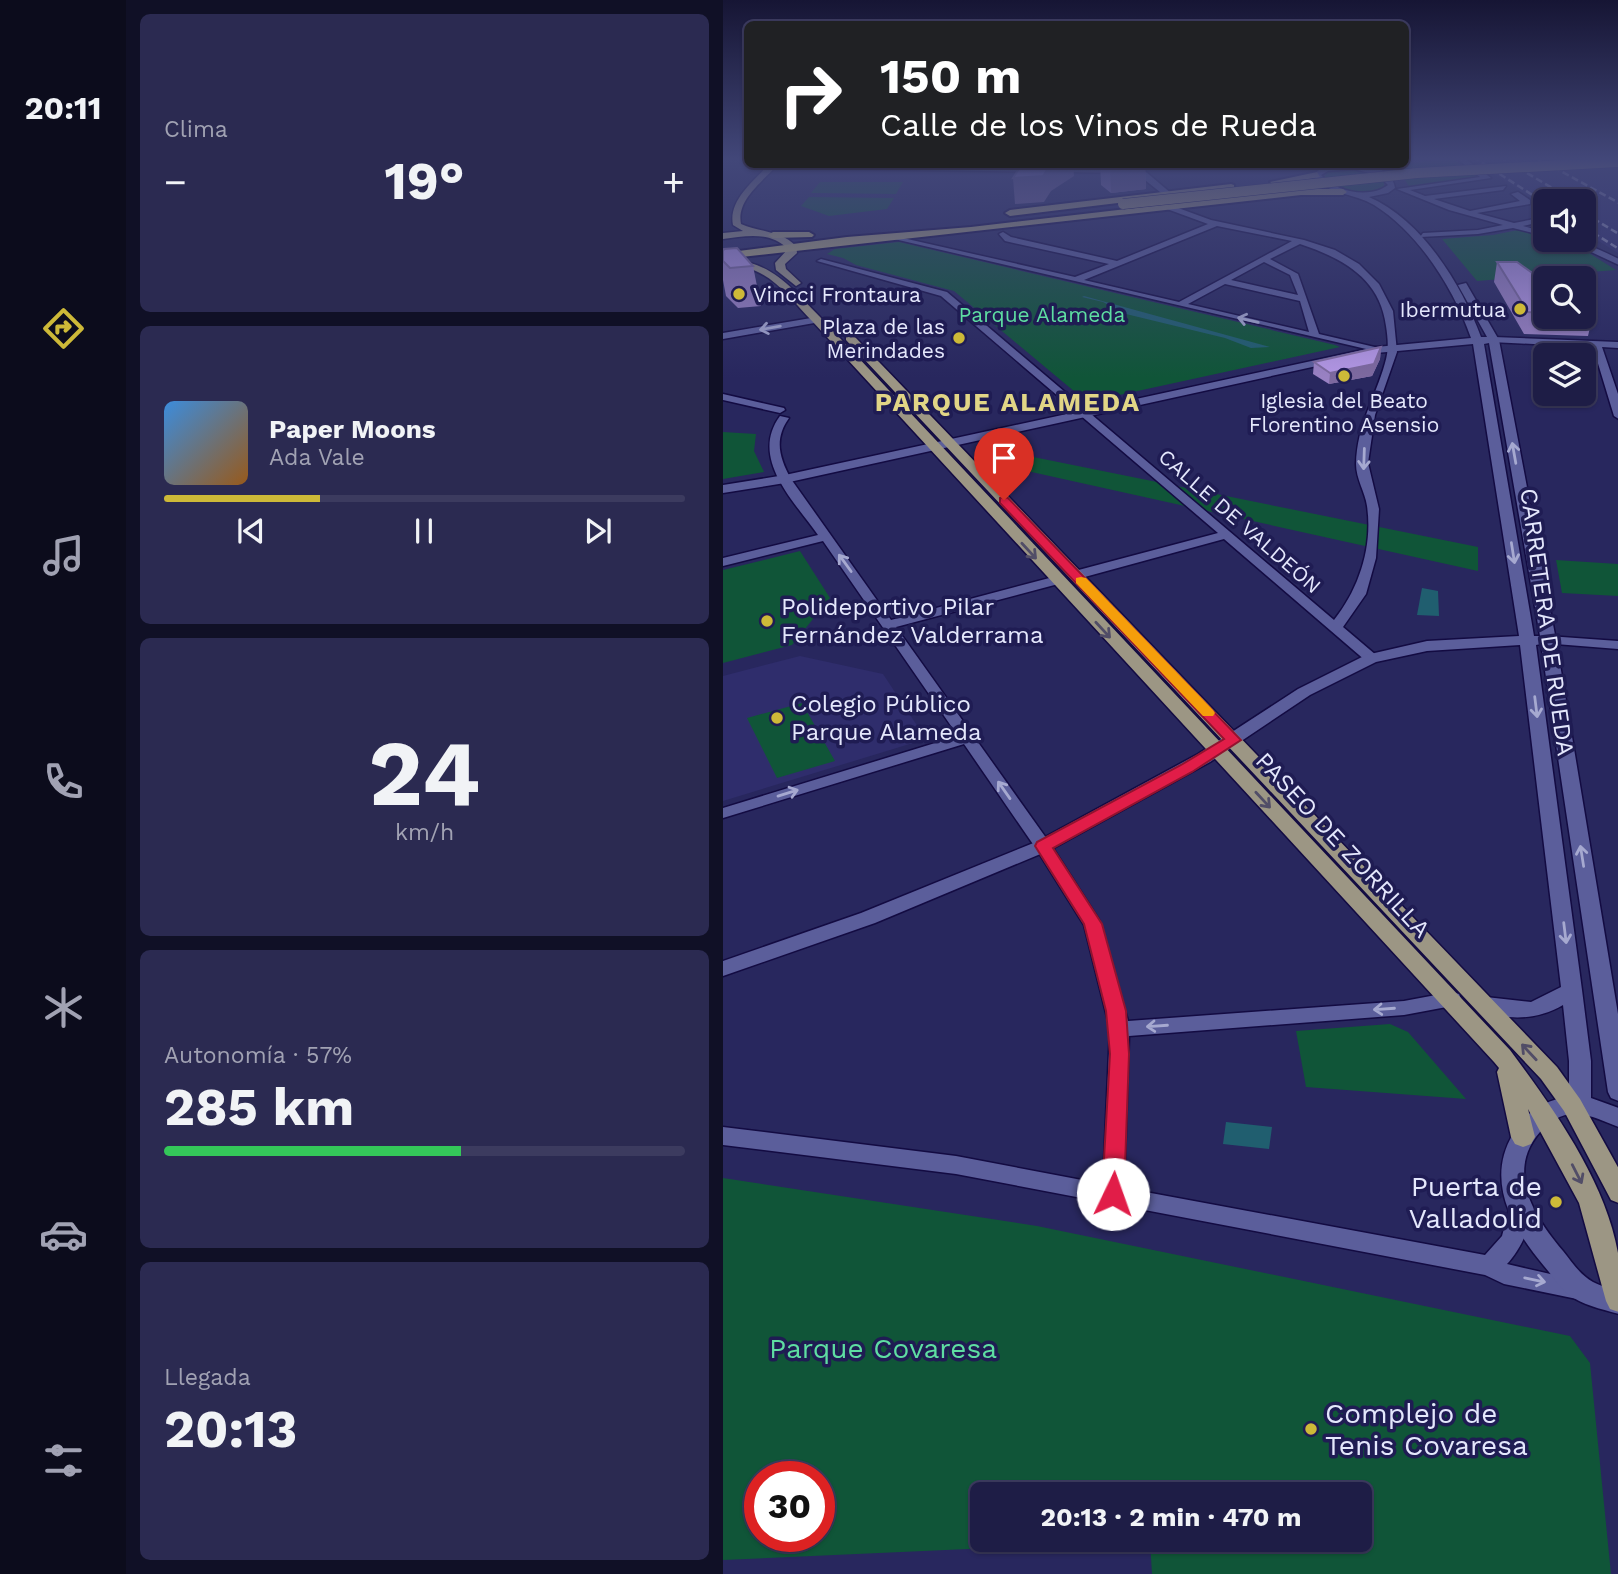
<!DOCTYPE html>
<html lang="es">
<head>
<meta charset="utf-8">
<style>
	body { margin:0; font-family:"Work Sans",sans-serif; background:#2b2a51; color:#f1f3f6; height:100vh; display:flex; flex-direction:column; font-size:26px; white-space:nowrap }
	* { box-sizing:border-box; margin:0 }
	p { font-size:23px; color:#a1a2b3 }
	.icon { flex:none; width:38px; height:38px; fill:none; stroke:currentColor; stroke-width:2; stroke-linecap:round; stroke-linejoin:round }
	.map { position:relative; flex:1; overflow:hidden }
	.sheet { display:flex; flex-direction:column; gap:14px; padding:14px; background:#101026; width:597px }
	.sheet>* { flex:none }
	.top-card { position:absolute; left:21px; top:21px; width:665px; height:147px; border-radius:10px; box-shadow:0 2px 5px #0004,0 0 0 2px #3c3b5f; background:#202124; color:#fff; overflow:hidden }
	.buttons { position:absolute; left:810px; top:189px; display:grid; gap:14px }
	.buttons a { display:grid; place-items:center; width:63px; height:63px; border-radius:10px; background:#1e1d46; box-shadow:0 2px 5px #0004,0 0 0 2px #3c3b5f; font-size:35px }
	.speed { position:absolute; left:21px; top:1461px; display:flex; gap:14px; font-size:35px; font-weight:700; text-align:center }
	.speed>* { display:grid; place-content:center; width:91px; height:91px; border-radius:50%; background:#1e1d46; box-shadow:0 2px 5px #0004,0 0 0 2px #3c3b5f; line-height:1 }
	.speed .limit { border:10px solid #d22; background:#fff; color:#111 }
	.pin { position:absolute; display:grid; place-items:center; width:60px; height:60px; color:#fff; margin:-72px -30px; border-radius:50% 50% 50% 0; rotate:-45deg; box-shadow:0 0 7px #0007 }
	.pin .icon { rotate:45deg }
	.me { position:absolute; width:77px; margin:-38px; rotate:3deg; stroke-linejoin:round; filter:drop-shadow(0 0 5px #0008) }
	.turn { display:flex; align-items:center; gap:24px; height:147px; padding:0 21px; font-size:32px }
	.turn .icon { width:91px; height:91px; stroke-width:2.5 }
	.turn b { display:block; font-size:49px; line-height:60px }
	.big { font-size:52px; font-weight:700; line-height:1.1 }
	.sheet .card { flex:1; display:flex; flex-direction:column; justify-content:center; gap:10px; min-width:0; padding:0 24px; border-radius:10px; background:#2b2a51 }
	.sheet .dial { align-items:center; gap:0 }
	.dial b { font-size:91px; line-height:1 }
	.song { display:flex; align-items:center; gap:21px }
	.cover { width:84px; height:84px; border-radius:10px; background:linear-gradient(135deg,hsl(210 70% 55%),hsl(30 70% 35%)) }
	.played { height:7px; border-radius:4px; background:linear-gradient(90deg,#cdb938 30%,#3c3b5f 30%) }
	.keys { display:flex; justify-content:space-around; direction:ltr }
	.heat { display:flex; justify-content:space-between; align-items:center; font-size:38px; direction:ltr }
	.charge { height:10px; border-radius:5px; background:linear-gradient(90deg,#34c759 57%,#3c3b5f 0) }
	.trip { position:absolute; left:247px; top:1482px; width:402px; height:70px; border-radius:10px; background:#1e1d46; box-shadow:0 2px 5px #0004,0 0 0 2px #3c3b5f; font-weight:700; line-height:70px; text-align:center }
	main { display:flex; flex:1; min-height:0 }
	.tabs { display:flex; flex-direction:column; width:126px; justify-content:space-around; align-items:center; background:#0c0c1c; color:#a1a2b3 }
	.tabs .icon { width:49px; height:49px }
	.tabs .current { color:#cdb938 }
	.tabs b { font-size:32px; color:#f1f3f6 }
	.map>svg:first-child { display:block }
</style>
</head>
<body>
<main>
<nav class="tabs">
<b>20:11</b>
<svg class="icon current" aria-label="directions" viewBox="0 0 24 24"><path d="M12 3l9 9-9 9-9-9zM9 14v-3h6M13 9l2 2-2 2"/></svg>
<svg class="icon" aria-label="music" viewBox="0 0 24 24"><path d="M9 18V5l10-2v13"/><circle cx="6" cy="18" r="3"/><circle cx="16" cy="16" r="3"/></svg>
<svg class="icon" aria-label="phone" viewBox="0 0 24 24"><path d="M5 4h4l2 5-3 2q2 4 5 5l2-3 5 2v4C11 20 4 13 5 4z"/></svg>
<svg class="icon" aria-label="climate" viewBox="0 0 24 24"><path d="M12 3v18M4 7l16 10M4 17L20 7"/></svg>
<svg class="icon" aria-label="car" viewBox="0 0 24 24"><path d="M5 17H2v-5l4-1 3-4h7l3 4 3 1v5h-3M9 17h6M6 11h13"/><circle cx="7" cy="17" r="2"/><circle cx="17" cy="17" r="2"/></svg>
<svg class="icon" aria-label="filters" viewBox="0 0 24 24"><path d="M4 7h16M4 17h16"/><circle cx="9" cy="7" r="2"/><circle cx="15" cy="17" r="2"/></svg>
</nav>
<section class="sheet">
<div class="card"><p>Clima</p>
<div class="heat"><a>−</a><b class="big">19°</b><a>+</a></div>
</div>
<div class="card">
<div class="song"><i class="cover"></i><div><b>Paper Moons</b><p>Ada Vale</p></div></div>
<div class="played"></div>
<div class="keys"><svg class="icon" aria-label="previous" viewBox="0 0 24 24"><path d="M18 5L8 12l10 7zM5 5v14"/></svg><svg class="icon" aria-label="pause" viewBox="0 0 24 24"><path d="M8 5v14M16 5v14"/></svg><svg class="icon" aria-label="next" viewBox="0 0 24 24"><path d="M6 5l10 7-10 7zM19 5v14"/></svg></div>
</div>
<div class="card dial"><b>24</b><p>km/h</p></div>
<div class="card"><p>Autonomía · 57%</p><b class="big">285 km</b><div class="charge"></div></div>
<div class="card"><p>Llegada</p><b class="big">20:13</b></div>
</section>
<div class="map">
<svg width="896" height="1574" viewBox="0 0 896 1574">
	<rect width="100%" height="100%" fill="#28275e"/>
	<!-- built -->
	<g fill="#2f2d6c">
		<path d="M744,157H895V253L861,232V201H822V207Z"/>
		<path d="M77,656L160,674L203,739L0,801V676Z"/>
	</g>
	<!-- green -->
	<g fill="#105538" fill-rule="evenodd">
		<path d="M729,158L755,178L686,186L680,177L659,167Z"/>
		<path d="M626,168L649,173L661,182V188C641,196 616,191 601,177L606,171Z"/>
		<path d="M97,182H180L173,194L88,193Z"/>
		<path d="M86,197L171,198L164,209L106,216L78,206Z"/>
		<path d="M795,230L861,250L893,270L754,281L719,239L770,235Z"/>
		<path d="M176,242L612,345L617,347L364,402L231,291L133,265L120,258L104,254L112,249Z"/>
		<path d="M0,432L33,434L31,451L41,472L0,479Z"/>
		<path d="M261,447L755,547V571L295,469L273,470L252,449Z"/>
		<path d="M77,551L107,598L69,645L0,663V570Z"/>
		<path d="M833,560L895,564V596L839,593Z"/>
		<path d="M79,703L112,761L54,778L24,718Z"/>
		<path d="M667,1024L685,1032L743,1099L583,1087L573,1031Z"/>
		<path d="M0,1178L314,1226L847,1336L867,1363L888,1574H429L427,1541L0,1560ZM37,1477H96V1536H37ZM259,1494H637V1540H259Z"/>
	</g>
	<!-- water -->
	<g fill="#205e6f">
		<path d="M361,296L547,347L528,348L502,338L403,314L380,302L359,297Z"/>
		<path d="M699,588L715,591L716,616L694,615Z"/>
		<path d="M503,1122L549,1127L546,1149L500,1144Z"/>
	</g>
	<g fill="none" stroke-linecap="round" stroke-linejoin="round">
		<defs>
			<g id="minor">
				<path d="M732,157H740L768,178L687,190L702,196L783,186L780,190L711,199L747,211L797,201L788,194L795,192L807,200V204L754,213L791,223L822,217V221L800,226L822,232V236L790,228L755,234L697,237L700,233L755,230L780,225L726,210L674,189L757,177Z"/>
				<path d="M58,165L408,169L423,172L449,194L442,196L417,176L408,173L56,168Z"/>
				<path d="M447,205L488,220L581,240L612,250L636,264L656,284L670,311L674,352L652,415L645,463L656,509L653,558L643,594L620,627L653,655L655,658L653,661H643L501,539L358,578H348V572L495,533L218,296L94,261L98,259L224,292L611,620C636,589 650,546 644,506C642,492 633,479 633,464C634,424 652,399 662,363C666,350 665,339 663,326C657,278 619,258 577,244L547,259L575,274L596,334L656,348V352L167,238L171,236L352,277L386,264L282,241L276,234L280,232L288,237L394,261L485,224L444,209ZM494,226L569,241L456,302L361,280ZM541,262L567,275L575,295L508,280ZM502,284L577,301L586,332L465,304Z"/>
				<path d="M836,240C857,239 877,250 896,259V265L866,251Z"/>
				<path d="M94,317L97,318V322L0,339V333Z"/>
				<path d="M771,337L896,342V348L879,347L896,397V419L891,416L870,347L768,342V338Z"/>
				<path d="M0,394L61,408L62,410L57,413L0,400Z"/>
				<path d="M57,416L66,418C51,439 56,457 68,479L168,620L334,576L340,580L339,583L173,627L326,842L376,920L405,1021L681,1001L729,992L736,994L738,999L736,1004L729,1006L681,1015L406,1036L401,1188L762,1255L779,1236L788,1202L796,1200L804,1202C813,1221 797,1250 784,1264L862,1282L865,1289L862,1296L854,1299L781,1284L762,1275L233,1174L0,1145V1127L233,1156L380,1184L387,1029L361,925L314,850L241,744L0,818V808L235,736L100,541L0,566V558L95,535C71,501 26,458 57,416Z"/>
				<path d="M825,636L896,641V649L820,643L818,640Z"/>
			</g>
			<path id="tertiary" d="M603,164C623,164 668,160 672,188L665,193L646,197C699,220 739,285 758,337H764L735,285L743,283L776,340L833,640L896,1020V1101L888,1098L885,1092L818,644L813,645L859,990L868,1061V1098L896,1108V1127C882,1122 869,1115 854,1114C839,1113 826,1121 817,1132C782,1172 812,1218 840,1251C849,1262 857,1275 870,1282C877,1286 887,1288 896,1290V1314C878,1309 859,1305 845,1294C835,1286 829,1275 821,1266C789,1228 762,1181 790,1134C802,1112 821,1101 846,1096V1061L840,1005C813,1021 785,1020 756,1011L753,1005L756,999L763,997L808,1002L838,987L797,645L704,651L653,662L587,695L487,762L327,850L152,923L0,976V961L138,913L313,842L475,754L575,689L643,655L704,641L796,636L750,344L653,353L62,483L0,493V485L62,475L653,347L748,338C731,289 696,233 651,205C631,193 605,195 590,175ZM630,169L655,175L665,185C647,199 612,192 598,175L605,171ZM766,343L817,636H811L761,344Z"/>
			<g id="primary">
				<path d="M46,164H55C41,181 13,199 18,224C37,232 58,231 73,246L74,253L62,264L63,269L78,283L73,286L53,270L52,263L65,249C47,231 23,236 0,239V233L20,231L10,225C5,200 31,181 46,164Z"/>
				<path d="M27,263C57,271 76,296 98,318L787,1050C830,1108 882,1180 895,1253C896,1272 896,1294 896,1312L887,1309L883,1301L856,1203L805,1109L812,1137L808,1144L800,1147L792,1144L788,1137L774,1072L776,1068L771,1062L90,322C70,302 52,275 24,268L22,266Z"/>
				<path d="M123,336H131L834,1067L857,1099L896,1169V1203L888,1200L841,1111L818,1079L123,340Z"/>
			</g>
			<g id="trunk">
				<path d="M594,172L597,177L551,185L547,182Z"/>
				<path d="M508,184L511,185V189L287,216L282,213L287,210Z"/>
				<path d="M578,189H620L624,192L620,195H578L0,259V253L124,237L248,227Z"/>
				<path d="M86,232L91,235L89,237L50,238L45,235L50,232Z"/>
			</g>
		</defs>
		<!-- minor casing -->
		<use href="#minor" stroke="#130b42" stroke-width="3"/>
		<!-- tertiary casing -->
		<use href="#tertiary" stroke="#130b42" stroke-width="3"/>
		<!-- primary casing -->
		<use href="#primary" stroke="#130b42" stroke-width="3"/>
		<!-- trunk casing -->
		<use href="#trunk" stroke="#130b42" stroke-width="4"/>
		<!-- minor -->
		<use href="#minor" fill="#5b5e9b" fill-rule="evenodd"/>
		<!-- tertiary -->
		<use href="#tertiary" fill="#5b5e9b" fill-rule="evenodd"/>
		<!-- primary -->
		<use href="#primary" fill="#9c9684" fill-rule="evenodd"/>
		<!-- trunk -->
		<use href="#trunk" fill="#b2a97c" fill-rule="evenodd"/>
		<!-- rail -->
		<g stroke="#9394b8" stroke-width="2.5" stroke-dasharray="7 3.5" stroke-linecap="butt">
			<path d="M750,157L822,203"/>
			<path d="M777,157L851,201"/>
			<path d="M812,157L896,203"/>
			<path d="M861,213L896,234"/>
			<path d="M861,227L896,249"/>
		</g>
		<defs>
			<path id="trunk-bridge" d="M400,204L694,173L896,162"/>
		</defs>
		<!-- trunk-bridge casing -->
		<use href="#trunk-bridge" stroke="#130b42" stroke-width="11" stroke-linecap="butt"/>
		<!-- trunk-bridge -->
		<use href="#trunk-bridge" stroke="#b2a97c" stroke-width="10"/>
	</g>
	<!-- wall -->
	<g fill="#9981c3">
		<path d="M377,164H422L423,189L388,193L378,185Z"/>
		<path d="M0,251L30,266L38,306L15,308L3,296L0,280Z"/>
		<path d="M774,262L822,282V317H861V309L870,315L865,336L801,334L771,282Z"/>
		<path d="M658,347L657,359L649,376L606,384L590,374L591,362Z"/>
	</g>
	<!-- shaded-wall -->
	<g fill="#7d699f">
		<path d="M328,164H350L351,176L328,191L321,202L292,204L290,178Z"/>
		<path d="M414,164H422L423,189L388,193L387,167Z"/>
		<path d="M658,347L657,359L649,376L606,384L607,373Z"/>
	</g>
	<!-- building -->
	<g fill="#b296e3" stroke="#7d699f" stroke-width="2">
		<path d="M299,164H328L320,176L290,178Z"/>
		<path d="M383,164H414L387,167Z"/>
		<path d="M14,248L30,266L7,268L0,261V251L1,249Z"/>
		<path d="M774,262H794L822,282V313L805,312Z"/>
		<path d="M861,309L870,315H861Z"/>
		<path d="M658,347L651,364L607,373L591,362Z"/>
	</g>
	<!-- one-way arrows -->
	<defs><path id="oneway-shaft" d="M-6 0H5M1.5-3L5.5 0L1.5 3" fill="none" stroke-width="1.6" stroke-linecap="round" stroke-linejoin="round" transform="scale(1.75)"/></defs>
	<g stroke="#a6a9d0">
		<use href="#oneway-shaft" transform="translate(525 320) rotate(-167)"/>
		<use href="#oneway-shaft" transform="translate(47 328) rotate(170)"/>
		<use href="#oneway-shaft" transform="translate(791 453) rotate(-100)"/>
		<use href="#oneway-shaft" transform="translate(641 459) rotate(92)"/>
		<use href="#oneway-shaft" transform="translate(790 553) rotate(81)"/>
		<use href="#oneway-shaft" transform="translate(122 563) rotate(-126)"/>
		<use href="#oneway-shaft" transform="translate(813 707) rotate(83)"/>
		<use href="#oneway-shaft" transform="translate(281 790) rotate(-125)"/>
		<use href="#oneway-shaft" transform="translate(65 793) rotate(-17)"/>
		<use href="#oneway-shaft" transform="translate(859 856) rotate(-99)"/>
		<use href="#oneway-shaft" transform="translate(842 933) rotate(83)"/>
		<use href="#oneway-shaft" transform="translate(661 1009) rotate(176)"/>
		<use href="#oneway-shaft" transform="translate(434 1026) rotate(176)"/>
		<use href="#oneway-shaft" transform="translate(812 1280) rotate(12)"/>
	</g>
	<g stroke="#514d67">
		<use href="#oneway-shaft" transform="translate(306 551) rotate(47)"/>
		<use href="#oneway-shaft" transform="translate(380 630) rotate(47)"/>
		<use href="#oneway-shaft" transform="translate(540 800) rotate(47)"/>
		<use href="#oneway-shaft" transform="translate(806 1052) rotate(-133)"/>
		<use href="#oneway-shaft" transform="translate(854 1174) rotate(63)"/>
	</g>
	<!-- sky -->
	<linearGradient id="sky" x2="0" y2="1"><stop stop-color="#161534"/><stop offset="0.42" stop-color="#424779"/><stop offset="1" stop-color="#424779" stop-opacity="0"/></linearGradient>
	<rect width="896" height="378" fill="url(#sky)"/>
	<!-- route -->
	<path fill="#e11d48" stroke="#92132f" stroke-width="2" d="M281,497L285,498L518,740L469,772L330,848L379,924L403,1011L406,1054L401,1194L398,1201L390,1204L382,1201L379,1194L387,1054L383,1011L361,924L312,846L314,842L458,765L501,739L277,503V498Z"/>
	<!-- slow -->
	<path fill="#f59e0b" d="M358,577L363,578L490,710L492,713L490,716H480L353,583V578Z"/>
	<!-- markers -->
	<g fill="#cdb938" stroke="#1f1c53" stroke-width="2.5">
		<circle cx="16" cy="294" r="7"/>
		<circle cx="797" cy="309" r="7"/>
		<circle cx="236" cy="338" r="7"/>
		<circle cx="621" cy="376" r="7"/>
		<circle cx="44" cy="621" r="7"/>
		<circle cx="54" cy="718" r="7"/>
		<circle cx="833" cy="1202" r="7"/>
		<circle cx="588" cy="1429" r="7"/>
	</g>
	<g text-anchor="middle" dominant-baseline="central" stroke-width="7" stroke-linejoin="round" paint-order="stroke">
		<!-- far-poi labels -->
		<g font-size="21" fill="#e4e7fc" stroke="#1f1c53" text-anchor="end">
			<text x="30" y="294" text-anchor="start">Vincci Frontaura</text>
			<text x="783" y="309">Ibermutua</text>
			<text x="222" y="326">Plaza de las<tspan x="222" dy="24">Merindades</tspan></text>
			<text x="621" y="400" text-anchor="middle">Iglesia del Beato<tspan x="621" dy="24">Florentino Asensio</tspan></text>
		</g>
		<!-- far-park labels -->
		<g font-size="21" fill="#5edea2" stroke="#1f1c53">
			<text x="319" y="314">Parque Alameda</text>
		</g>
		<!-- far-street labels -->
		<g font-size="21" fill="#e4e7fc" stroke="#1f1c53">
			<text transform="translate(517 521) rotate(41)">CALLE DE VALDEÓN</text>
		</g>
		<!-- poi labels -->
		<g font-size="24" fill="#e4e7fc" stroke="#1f1c53" text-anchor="start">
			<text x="58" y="607">Polideportivo Pilar<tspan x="58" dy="28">Fernández Valderrama</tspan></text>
			<text x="68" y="704">Colegio Público<tspan x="68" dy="28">Parque Alameda</tspan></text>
		</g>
		<!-- street labels -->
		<g font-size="24" fill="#e4e7fc" stroke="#1f1c53">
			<text transform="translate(824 622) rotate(82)">CARRETERA DE RUEDA</text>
			<text transform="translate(620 845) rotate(47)">PASEO DE ZORRILLA</text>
		</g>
		<!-- far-district labels -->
		<g font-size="26" font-weight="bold" letter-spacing="2" fill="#e1d586" stroke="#1f1c53">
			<text x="285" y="402">PARQUE ALAMEDA</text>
		</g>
		<!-- near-poi labels -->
		<g font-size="28" fill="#e4e7fc" stroke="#1f1c53" text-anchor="end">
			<text x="819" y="1186">Puerta de<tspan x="819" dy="32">Valladolid</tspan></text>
			<text x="602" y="1413" text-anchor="start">Complejo de<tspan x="602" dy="32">Tenis Covaresa</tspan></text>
		</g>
		<!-- near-park labels -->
		<g font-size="28" fill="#5edea2" stroke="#1f1c53">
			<text x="160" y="1348">Parque Covaresa</text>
		</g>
	</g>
</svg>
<div class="buttons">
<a><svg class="icon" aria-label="sound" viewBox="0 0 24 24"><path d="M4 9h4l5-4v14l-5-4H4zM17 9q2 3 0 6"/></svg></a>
<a><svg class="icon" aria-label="search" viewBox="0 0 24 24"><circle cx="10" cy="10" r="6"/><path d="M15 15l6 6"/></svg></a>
<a><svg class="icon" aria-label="layers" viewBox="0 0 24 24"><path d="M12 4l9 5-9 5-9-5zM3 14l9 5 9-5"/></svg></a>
</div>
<div class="speed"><div class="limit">30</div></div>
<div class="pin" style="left:281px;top:500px;background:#d93025"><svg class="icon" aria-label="arrive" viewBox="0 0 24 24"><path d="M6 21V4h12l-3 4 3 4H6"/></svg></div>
<svg class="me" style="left:390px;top:1194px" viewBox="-20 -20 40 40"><circle r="19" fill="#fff"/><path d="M0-13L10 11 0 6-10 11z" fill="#e11d48"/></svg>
<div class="trip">20:13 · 2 min · 470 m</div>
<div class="top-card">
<div class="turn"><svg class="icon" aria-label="right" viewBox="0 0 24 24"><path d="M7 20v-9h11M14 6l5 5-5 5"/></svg><div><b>150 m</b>Calle de los Vinos de Rueda</div></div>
</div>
</div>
</main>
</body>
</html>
